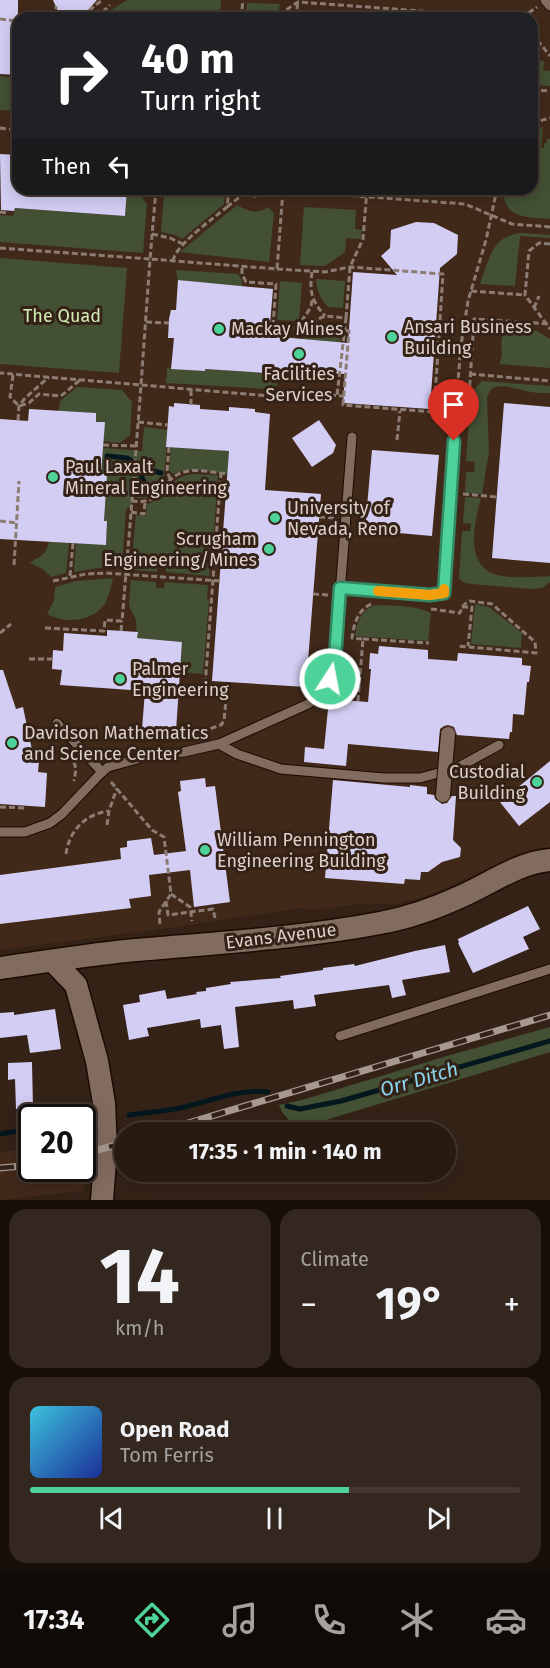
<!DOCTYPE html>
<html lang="en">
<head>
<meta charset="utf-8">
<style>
	body { margin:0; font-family:"Fira Sans",sans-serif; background:#33271f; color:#f1f3f6; height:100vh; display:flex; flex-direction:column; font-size:22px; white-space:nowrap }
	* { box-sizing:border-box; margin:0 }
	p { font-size:20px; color:#a4a19f }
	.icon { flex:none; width:33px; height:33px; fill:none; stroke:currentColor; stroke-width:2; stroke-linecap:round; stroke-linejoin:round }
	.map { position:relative; height:1200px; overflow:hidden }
	.sheet { display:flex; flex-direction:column; gap:9px; padding:9px; background:#150e09; flex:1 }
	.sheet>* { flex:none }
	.hud { position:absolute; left:12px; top:12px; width:526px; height:183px; border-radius:18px; box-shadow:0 3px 15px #0003,0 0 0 2px #433831; background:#202124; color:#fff; overflow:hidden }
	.speed { position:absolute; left:18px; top:1104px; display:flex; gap:12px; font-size:30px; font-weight:700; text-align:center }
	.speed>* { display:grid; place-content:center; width:78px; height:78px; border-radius:50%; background:#271a11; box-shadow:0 3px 15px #0003,0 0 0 2px #433831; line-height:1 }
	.speed .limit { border:3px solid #111; border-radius:9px; background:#fff; color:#111 }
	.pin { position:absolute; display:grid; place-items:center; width:51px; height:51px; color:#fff; margin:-62px -26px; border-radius:50% 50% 50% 0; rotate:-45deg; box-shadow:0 0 6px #0007 }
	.pin .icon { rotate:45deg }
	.me { position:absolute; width:66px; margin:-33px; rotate:11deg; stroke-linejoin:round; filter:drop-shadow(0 0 4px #0008) }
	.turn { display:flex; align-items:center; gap:21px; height:126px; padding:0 30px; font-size:27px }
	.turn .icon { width:78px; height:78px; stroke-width:2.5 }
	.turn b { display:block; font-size:42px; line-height:51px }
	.then { display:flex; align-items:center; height:57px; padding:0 30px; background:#0003; gap:12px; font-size:22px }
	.big { font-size:45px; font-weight:700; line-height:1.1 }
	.sheet .widget { flex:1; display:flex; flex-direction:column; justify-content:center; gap:9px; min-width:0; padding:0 21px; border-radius:18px; background:#33271f }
	.sheet .dial { align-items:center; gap:0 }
	.dial b { font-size:78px; line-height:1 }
	.song { display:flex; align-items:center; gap:18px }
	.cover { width:72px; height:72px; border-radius:9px; background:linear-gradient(135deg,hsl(190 70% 55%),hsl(230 70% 35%)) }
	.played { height:6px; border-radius:3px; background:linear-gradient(90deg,#4dd39a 65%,#433831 65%) }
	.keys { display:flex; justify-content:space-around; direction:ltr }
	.heat { display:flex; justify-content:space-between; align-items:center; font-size:33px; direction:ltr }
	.sheet .tiles { flex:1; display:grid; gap:9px; grid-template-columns:1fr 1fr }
	.widget:last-child { grid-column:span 2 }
	.trip { position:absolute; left:114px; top:1122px; width:342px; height:60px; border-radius:30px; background:#271a11; box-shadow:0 3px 15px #0003,0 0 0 2px #433831; font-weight:700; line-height:60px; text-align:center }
	.dock { display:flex; height:96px; justify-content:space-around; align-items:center; background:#100a07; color:#a4a19f }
	.dock .icon { width:42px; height:42px }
	.dock .selected { color:#4dd39a }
	.dock b { font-size:27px; color:#f1f3f6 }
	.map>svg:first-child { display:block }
</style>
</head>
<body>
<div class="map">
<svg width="550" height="1200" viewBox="0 0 550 1200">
	<rect width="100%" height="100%" fill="#342217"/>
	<!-- built -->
	<g fill="#41291a" fill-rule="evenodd">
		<path d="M0,0H550V847L537,848L520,853L449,887L419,898L396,904H357L315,910L300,908L191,925L0,950ZM18,18H532V189H18Z"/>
		<path d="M86,1137L87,1166L84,1191L0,1200V1152L31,1149L32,1168H82L83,1138Z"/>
	</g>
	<!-- green -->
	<g fill="#435034">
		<path d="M127,0H221L220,18H102L108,12Z"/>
		<path d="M247,3L280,4L276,18H246Z"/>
		<path d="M532,54H536V60L544,61L543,70L550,71V86L533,85Z"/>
		<path d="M0,76L18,78V111L0,110Z"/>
		<path d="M543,127L541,148H544V143H547V139H550V219C528,217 502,219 504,189H532L533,152L534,147H536L538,128Z"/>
		<path d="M172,189H225L224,204L182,239L175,235L161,232L164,195Z"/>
		<path d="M126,193L140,195L147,204L143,253L0,242V215L13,216L15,208L125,216Z"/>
		<path d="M237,205C249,211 256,215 268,207L274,213L269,262L180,252Z"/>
		<path d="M304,207L356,210L355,229L362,230L361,239L346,238L345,252L325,266L300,265Z"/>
		<path d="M520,233L550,235V238L520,236L515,286L480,284C489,260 491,237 520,233Z"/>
		<path d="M0,258L127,268L119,373L0,364Z"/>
		<path d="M176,270L238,274L242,280V287L178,280Z"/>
		<path d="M316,279L345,281L343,308L328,307C320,298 317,291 316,279Z"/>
		<path d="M280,281L302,283L299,320L293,321L277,320Z"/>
		<path d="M318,325L341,327L340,348L323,373L326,341L302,339Z"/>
		<path d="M509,327L537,331L550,339V368L499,364C507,349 494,342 509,327Z"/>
		<path d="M167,368L204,371L205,369L266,373C274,376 277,377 277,386L269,389L166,383Z"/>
		<path d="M482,381L550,386V393C543,393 537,393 530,392C520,390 506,384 495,387C490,389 488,394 487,399L489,452L482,494L465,493L466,472H474L475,462L466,461L471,392Z"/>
		<path d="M77,387L122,390L132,402L130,435L120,443L103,441L104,422H96V413L59,411L60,401Z"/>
		<path d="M144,427L168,430L163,486C154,497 146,500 133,497L131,507L126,509L122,567L120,569L98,568L74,572L76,543L106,544L107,521H104L107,475L101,474L103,448L142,451Z"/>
		<path d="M171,447L229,451L228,474C208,472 191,466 172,474L169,470Z"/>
		<path d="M193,474L218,475L212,561L210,562L209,576L166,572V566H158L157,572L131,570L136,515L146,516L147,504C171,495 165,478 193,474Z"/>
		<path d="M465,497L481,498C475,520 464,563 494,574C509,579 534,577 550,576V582L542,588L532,589L472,584L465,583L459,579L462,531H470L471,524L463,523Z"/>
		<path d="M49,541L69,543L66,573L51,577L43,569L30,563C40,555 46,557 49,541Z"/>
		<path d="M113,578C111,587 109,597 104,605C91,622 64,624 47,614L54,601L55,587L76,581Z"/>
		<path d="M131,580L156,582V588H164L165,582L208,585L207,599L209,600L203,674L180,672L182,642L137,638L136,620L130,608L129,603Z"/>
		<path d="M475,604L489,607L522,633L521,648L471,644Z"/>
		<path d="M378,605C395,606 416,605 431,613L428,641L355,636C357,622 362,607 378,605Z"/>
		<path d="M550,1027V1052L296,1129L282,1112L279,1105L302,1100L447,1056Z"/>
	</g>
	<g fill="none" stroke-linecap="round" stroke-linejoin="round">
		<!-- stream -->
		<g stroke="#02171e" stroke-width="5">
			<path d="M107,456L127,458L132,461"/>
			<path d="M139,468L142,478L152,496"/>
			<path d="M140,469L144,468L161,473"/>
			<path d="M287,1106L300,1109L341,1101L550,1041"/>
			<path d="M129,1115C146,1113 164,1111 180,1108C207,1102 241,1088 268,1092"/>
			<path d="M82,1121L87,1120"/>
			<path d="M0,1134L32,1129"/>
		</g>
	</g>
	<!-- building -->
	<g fill="#d3cdf3">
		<path d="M0,0H18V75L0,74Z"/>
		<path d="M53,0H97L81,18H61Z"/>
		<path d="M0,154L18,155V189H127L125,216L15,208L14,211L1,210Z"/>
		<path d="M416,222L434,223L458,235L457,254L440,268L430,409L343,403L345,374L267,368L266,373L205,369V371L171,369L174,338H168L169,319L171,310H176L178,280L273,289L269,336L348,343L353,272L397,275L381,256L390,248L391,230Z"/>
		<path d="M174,403L200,405V409L229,411V407L255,409V412L270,414L265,490L321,494L306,687L212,681L229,451L166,447L169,406L174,407Z"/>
		<path d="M504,403L550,407V563L492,558Z"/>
		<path d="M29,409L96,413V422H105L101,474H107L104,521H107L106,545L0,539V419L28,421Z"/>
		<path d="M319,420L336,445L333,453L312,467L292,438Z"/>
		<path d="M372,450L439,455L432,536L365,530Z"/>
		<path d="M107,630L138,632L137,638L182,642L176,731L142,729L145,691L60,685L62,670L52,669L53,650L63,651L64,633L107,636Z"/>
		<path d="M379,646L428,650V659L457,661L458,653L522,658V665L531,666L529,682H527L524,715L513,714L512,732H510L509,739L457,735L454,727L448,725L444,726L440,729L438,752L348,744L346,766L304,762L305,747L324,749L329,699L368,702L371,669H369L370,653L378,654Z"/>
		<path d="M0,670H3L16,709L23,707L32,750H40L38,772L47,773L45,807L0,804Z"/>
		<path d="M550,761V802L519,826L500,802Z"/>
		<path d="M205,778L206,787L215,786L230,902L194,907L190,870L149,875L151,896L129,899L131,908L0,924V875L121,859L120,848L127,847V841L151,838L154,855L186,851L178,792L181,791L180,781Z"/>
		<path d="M333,780L410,787V785L427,787V794L434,795L435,799L442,804L447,803L452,796H456L453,840L461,848L460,857L442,862L428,872H421L420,880L405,879L404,884L325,878Z"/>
		<path d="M528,906L540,929L523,937L529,949L473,973L458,943H459L458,939Z"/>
		<path d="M445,945L450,972L402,980L406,995L392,998L389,985L314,995L316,1006L294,1009L293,1000L235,1007L239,1047L224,1049L221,1025L201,1028L200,1019L147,1028L149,1036L129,1040L123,1005L140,1002L139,995L165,990L167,999L197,994L196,992L206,991V988L231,984L230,982L281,978L280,976L323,970V968L354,964L355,966L415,951Z"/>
		<path d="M55,1009L61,1049L30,1053L27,1035L0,1038V1013L14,1012V1015Z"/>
		<path d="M32,1062L33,1109H16L15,1079L8,1080V1063Z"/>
	</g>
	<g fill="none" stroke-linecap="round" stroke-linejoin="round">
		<defs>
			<g id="service">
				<path d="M545,0L550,6"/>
				<path d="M341,588L430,595L444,593L456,417"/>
				<path d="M57,723L102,772"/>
				<path d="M219,744L237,754L281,769L384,778H420L457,768L499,745"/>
				<path d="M0,832H25L50,823L62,814L99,775L108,767L144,757L184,752L219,744L308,704L325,690L330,679L335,659L352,437"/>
				<path d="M340,1036L550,969"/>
			</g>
			<g id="tertiary">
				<path d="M53,961L76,985L97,1061L104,1103L106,1148L102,1200"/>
				<path d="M0,968C45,962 90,954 136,950C216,943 301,938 380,923C408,918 436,908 462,896C491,883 518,863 550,860"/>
			</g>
		</defs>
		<!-- service casing -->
		<use href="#service" stroke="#1b0b03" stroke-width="11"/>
		<!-- tertiary casing -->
		<use href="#tertiary" stroke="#1b0b03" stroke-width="25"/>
		<!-- path -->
		<g stroke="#8c7d74" stroke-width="3" stroke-dasharray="6 3" stroke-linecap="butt">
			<path d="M34,18L35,12L55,13"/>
			<path d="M55,18L56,6"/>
			<path d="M84,18L92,8L102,0"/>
			<path d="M96,18L110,5"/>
			<path d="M241,18L243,0"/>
			<path d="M283,18L286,10L298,2L518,18"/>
			<path d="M296,18L298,0"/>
			<path d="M521,18L537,7"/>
			<path d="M0,19L18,21"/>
			<path d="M532,33L550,56"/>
			<path d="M532,90L550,91"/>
			<path d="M532,123L550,118"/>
			<path d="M0,128L18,130"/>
			<path d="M156,189L150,259L277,269L283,190"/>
			<path d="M261,189L465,204L512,224L550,227"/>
			<path d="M127,190L155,193L160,189"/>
			<path d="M246,192C251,198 258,198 260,190"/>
			<path d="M227,207L246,192"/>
			<path d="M0,212L7,213"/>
			<path d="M152,234L170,238L183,244"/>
			<path d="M550,244L539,243L529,251L525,295L550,329"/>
			<path d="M0,248L150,259L141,385L0,373"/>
			<path d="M173,261C175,245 214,218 227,207L229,189"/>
			<path d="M242,268V274L246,282L276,284L273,326L297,328L325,316L346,318L337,396"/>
			<path d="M277,269L325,272L350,267L443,274L434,412L343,405L349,331L344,330"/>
			<path d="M312,272C309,293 312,301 325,316"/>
			<path d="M471,291L525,295"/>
			<path d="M534,308L539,296"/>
			<path d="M346,318L350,267L363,239L367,189"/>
			<path d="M146,322L169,323"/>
			<path d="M296,338L297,328L311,307L312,300"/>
			<path d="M435,343L461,345"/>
			<path d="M470,374L550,381"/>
			<path d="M13,375L10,397L19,406L29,403L39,394L61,396L80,380"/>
			<path d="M443,397V393L457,394"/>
			<path d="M191,405V390"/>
			<path d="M456,405L461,345L468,301L486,240L497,189"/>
			<path d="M468,413L474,319L550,324"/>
			<path d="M18,420L19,406L25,398L49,377"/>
			<path d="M138,422L168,425"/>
			<path d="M397,440L400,411"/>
			<path d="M103,445L137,446"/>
			<path d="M169,447L167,471L170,479"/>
			<path d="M463,494L497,497"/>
			<path d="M132,501L141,385L269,396L300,393L343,396"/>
			<path d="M131,512L144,514L145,502"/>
			<path d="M319,517L335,518"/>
			<path d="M0,521L17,523"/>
			<path d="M14,565L19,481"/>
			<path d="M70,576L73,543"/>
			<path d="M53,581L86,574L106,573L220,581"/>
			<path d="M313,594L329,595"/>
			<path d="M462,607H472L468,646"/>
			<path d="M431,609L460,613L462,607L466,603L470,601L492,604L535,642L536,653L458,646"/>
			<path d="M45,628L104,631L105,620L122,621L132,501C169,505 158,479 184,472C197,468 214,473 228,474"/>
			<path d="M121,631L122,621"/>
			<path d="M0,633L11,624"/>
			<path d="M363,639L429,643"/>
			<path d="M29,659H53"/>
			<path d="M227,689V682"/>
			<path d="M358,701L363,639L352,638C354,624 357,611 371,604"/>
			<path d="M185,737L221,725L224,721L227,689L205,686L221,473"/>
			<path d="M74,762L76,769L74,781"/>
			<path d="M111,782L152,830L164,837L171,894L159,912L160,925"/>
			<path d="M0,807L25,808V806"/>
			<path d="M107,825L109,811L117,788"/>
			<path d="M66,854C69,831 85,814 109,811"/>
			<path d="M171,894L190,907L192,921"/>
			<path d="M166,901L168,915L213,909L215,918"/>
		</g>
		<!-- service -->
		<use href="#service" stroke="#826c5f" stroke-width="9"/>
		<!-- tertiary -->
		<use href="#tertiary" stroke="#826c5f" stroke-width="22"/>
		<defs>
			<g id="rail">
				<path d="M158,1132L550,1015"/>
				<path d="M82,1154L124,1143"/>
				<path d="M0,1168L32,1165"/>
			</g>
		</defs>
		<!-- rail casing -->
		<use href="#rail" stroke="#a79890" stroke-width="7"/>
		<!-- rail -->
		<use href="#rail" stroke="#342217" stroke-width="4.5" stroke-dasharray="14" stroke-linecap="butt"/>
		<defs>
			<path id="pedestrian-bridge" d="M443,795L448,734"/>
		</defs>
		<!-- pedestrian-bridge casing -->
		<use href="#pedestrian-bridge" stroke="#1b0b03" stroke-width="16" stroke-linecap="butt"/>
		<!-- pedestrian-bridge -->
		<use href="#pedestrian-bridge" stroke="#826c5f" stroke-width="14"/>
	</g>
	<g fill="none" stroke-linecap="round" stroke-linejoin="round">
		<defs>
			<path id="route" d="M330,679L335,659L340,588L430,595L444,593L454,441"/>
		</defs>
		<!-- route casing -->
		<use href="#route" stroke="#328964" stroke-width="15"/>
		<!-- route -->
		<use href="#route" stroke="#4dd39a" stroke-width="10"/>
		<!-- slow -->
		<path stroke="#f59e0b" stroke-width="10" d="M378,591L430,595L444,593V589"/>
	</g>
	<!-- markers -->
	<g fill="#4dd39a" stroke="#342217" stroke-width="2">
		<circle cx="219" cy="329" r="6"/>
		<circle cx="392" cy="337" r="6"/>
		<circle cx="299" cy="354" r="6"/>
		<circle cx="53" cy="477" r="6"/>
		<circle cx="275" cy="518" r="6"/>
		<circle cx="269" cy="549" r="6"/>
		<circle cx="120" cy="679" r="6"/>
		<circle cx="12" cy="743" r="6"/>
		<circle cx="537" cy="782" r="6"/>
		<circle cx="205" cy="850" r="6"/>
	</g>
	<g text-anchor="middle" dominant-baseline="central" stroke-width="6" stroke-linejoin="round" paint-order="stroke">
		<!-- park labels -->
		<g font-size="18" fill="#d1edb3" stroke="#342217">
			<text x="62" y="316">The Quad</text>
		</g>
		<!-- poi labels -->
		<g font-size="18" fill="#ddd0c9" stroke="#342217" text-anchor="start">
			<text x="404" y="327">Ansari Business<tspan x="404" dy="21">Building</tspan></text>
			<text x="231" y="329">Mackay Mines</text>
			<text x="299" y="374" text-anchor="middle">Facilities<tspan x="299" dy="21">Services</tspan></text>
			<text x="65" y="467">Paul Laxalt<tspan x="65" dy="21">Mineral Engineering</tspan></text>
			<text x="287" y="508">University of<tspan x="287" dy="21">Nevada, Reno</tspan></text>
			<text x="257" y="539" text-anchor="end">Scrugham<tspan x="257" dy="21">Engineering/Mines</tspan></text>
			<text x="132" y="669">Palmer<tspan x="132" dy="21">Engineering</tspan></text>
			<text x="24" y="733">Davidson Mathematics<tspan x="24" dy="21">and Science Center</tspan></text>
			<text x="525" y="772" text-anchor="end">Custodial<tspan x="525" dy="21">Building</tspan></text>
			<text x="217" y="840">William Pennington<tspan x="217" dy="21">Engineering Building</tspan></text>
		</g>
		<!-- street labels -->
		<g font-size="18" fill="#ddd0c9" stroke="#342217">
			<text transform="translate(281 936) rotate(-7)">Evans Avenue</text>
		</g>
		<!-- water labels -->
		<g font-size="20" font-style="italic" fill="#8bd5f0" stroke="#342217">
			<text transform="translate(419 1079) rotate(-16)">Orr Ditch</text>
		</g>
	</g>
</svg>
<div class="speed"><div class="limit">20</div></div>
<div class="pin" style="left:454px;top:441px;background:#d93025"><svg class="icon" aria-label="arrive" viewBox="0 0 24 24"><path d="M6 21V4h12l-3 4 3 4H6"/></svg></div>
<svg class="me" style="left:330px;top:679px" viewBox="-20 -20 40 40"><circle r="17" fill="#4dd39a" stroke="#fff" stroke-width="3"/><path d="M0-11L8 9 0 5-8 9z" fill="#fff"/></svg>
<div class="trip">17:35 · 1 min · 140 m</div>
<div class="hud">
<div class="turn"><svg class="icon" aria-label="right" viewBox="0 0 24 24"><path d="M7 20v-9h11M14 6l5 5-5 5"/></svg><div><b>40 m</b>Turn right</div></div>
<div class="then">Then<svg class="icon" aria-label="left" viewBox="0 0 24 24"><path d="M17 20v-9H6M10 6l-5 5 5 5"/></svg></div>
</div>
</div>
<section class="sheet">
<div class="tiles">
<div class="widget dial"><b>14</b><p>km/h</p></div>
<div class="widget"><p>Climate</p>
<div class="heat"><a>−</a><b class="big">19°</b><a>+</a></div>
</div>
<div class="widget">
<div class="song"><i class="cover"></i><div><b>Open Road</b><p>Tom Ferris</p></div></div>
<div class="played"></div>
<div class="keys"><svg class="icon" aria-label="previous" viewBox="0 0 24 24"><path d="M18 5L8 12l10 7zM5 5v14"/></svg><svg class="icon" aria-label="pause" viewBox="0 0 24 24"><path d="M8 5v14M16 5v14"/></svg><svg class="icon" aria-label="next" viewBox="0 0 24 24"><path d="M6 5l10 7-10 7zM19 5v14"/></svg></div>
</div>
</div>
</section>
<nav class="dock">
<b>17:34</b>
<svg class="icon selected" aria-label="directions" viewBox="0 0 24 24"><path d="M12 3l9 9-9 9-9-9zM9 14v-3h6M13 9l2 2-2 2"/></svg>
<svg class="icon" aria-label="music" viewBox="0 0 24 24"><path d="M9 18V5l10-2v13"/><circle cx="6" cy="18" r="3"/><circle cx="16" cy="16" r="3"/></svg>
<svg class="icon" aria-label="phone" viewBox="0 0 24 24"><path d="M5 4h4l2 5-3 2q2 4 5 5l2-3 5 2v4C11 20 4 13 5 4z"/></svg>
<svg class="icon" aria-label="climate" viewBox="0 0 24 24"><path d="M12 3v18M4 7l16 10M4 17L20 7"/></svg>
<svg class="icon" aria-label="car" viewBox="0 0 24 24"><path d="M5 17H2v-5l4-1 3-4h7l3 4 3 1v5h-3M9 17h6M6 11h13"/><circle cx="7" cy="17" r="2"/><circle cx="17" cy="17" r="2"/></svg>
</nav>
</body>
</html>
